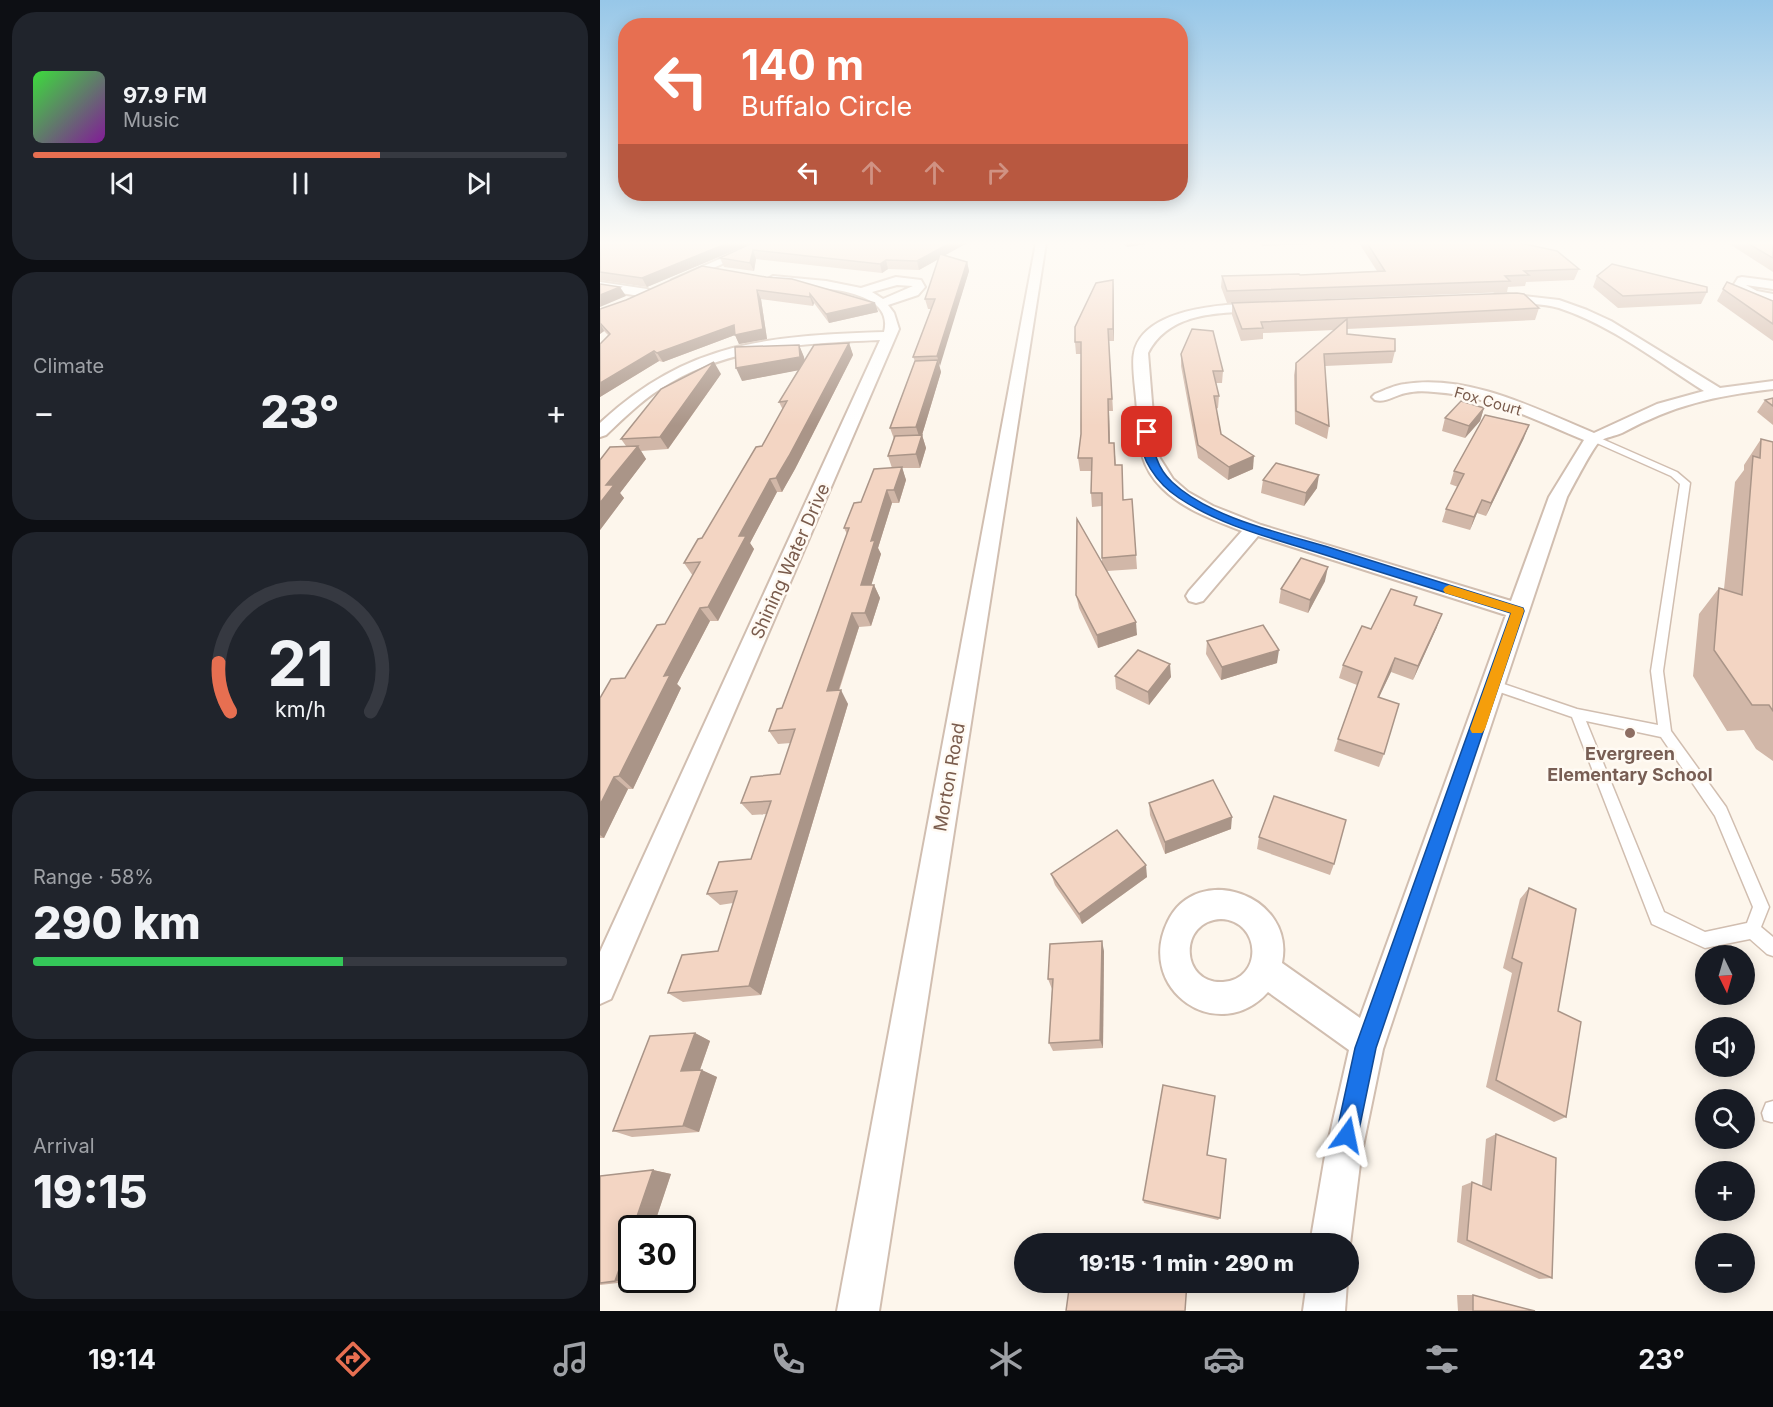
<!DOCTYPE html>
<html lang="en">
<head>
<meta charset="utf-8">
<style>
	body { margin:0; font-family:Inter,sans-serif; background:#20242c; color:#f1f3f6; height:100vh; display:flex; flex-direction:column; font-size:22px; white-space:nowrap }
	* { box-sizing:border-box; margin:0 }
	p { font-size:20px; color:#9ea1a6 }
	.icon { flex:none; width:33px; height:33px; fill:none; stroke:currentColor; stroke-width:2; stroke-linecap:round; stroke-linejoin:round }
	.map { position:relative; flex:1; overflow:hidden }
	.details { display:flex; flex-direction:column; gap:12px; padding:12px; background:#0d0f14; width:600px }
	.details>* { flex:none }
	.hud { position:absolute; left:18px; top:18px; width:570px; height:183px; border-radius:24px; box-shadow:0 3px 15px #0003; background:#e76f51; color:#fff; overflow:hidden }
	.needle { width:39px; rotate:175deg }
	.tools { position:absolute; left:1095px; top:945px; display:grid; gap:12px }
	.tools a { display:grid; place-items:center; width:60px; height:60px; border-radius:50%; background:#171b24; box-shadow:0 3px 15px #0003; font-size:30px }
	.speed { position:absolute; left:18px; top:1215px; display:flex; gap:12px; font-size:30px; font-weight:700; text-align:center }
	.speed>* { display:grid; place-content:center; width:78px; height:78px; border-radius:50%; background:#171b24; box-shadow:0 3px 15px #0003; line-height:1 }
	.speed .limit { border:3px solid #111; border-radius:9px; background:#fff; color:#111 }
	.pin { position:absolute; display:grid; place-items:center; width:51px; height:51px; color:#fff; margin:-26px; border-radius:12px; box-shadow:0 3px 9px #0006 }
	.me { position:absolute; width:66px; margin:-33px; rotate:12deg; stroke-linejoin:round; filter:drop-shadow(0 0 4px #0008) }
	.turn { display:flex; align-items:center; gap:21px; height:126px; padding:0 24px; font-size:27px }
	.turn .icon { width:78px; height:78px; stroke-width:2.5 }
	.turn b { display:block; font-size:42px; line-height:51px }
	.lanes { display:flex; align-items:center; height:57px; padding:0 24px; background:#0003; justify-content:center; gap:30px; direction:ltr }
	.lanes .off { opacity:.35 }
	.big { font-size:45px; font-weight:800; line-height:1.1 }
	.details .widget { flex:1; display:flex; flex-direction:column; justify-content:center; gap:9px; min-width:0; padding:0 21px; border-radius:24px; background:#20242c }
	.details .dial { align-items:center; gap:0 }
	.dial svg { height:156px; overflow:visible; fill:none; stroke:#363941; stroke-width:7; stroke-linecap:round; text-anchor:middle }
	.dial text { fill:#f1f3f6; stroke:none }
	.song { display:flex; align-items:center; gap:18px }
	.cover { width:72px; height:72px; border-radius:9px; background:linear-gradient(135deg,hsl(120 70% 55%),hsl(290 70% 35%)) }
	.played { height:6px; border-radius:3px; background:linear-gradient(90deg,#e76f51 65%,#363941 65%) }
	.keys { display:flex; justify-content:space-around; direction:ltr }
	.heat { display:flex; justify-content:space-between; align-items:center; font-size:33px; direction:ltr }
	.charge { height:9px; border-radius:4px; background:linear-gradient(90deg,#34c759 58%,#363941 0) }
	.trip { position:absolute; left:414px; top:1233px; width:345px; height:60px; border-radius:30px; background:#171b24; box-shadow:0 3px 15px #0003; font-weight:800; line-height:60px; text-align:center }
	.tab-bar { display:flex; height:96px; justify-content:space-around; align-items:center; background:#090b0e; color:#9ea1a6 }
	.tab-bar .icon { width:42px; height:42px }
	.tab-bar .on { color:#e76f51 }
	.tab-bar b { font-size:27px; color:#f1f3f6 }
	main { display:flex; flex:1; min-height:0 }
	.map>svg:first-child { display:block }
</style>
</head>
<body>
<main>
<section class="details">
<div class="widget">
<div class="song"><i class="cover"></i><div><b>97.9 FM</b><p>Music</p></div></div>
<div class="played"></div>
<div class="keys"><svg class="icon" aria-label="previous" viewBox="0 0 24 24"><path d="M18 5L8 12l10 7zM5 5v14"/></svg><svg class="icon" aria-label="pause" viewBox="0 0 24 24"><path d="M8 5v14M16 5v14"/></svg><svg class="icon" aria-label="next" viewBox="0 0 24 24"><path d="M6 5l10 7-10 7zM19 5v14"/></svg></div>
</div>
<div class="widget"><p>Climate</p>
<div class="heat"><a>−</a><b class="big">23°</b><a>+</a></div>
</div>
<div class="widget dial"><svg viewBox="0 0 100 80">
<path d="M14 69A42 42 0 1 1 86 69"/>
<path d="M14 69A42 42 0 0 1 8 44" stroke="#e76f51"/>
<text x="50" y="56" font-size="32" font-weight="700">21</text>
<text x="50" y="72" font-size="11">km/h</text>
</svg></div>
<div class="widget"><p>Range · 58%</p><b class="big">290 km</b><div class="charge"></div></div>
<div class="widget"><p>Arrival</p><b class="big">19:15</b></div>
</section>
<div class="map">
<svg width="1173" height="1311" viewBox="0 0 1173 1311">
	<rect width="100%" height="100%" fill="#fdf6ec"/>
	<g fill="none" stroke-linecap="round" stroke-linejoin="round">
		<defs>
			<g id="service">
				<path d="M993,435L1077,472L1090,483L1063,671L1071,731L1126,807L1169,907L1161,927L1173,937V956L1167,954L1150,939L1105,948L1052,924L972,717L888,688L886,685L888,682L892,680L977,709L1058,725L1051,671L1080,484L1071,476L990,440L989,438ZM986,721L1061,737L1115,816L1153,907L1147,923L1105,932L1064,912Z"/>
				<path d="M1173,1101V1122H1171L1164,1120L1162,1113L1166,1103Z"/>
			</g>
			<g id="minor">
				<path d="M156,243H169L82,282H74L72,280Z"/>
				<path d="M436,243H446L279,1311H237Z"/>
				<path d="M173,276L226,281L261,288L296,277L321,280L325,287L318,295L288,305L294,313L299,329L11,999L0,1004V952L280,340C208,343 134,346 70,383C45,397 26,416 6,435L0,437V423C88,341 169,336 284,332C297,282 195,289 169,282L167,280ZM297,285L313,286L283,299L272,292Z"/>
				<path d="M1142,277L1173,281V289L1146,285L1157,291L1173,294V302C1158,299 1144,297 1133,286L1138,278Z"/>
				<path d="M0,282L47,289L53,293L47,297L0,290Z"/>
				<path d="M899,293L959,300L987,310L1011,321L1120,388L1173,381V389C1114,396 1074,405 1022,433C1015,436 1006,437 1000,441C994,445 972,488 967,497L783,1049L761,1156L750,1244L748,1247V1244H710L725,1156L749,1050L668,992C619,1047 534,990 568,921C597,861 696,895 682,963L760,1018L906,615L658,536L603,601L596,603L589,601L586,596L589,591L642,531C614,520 584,510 562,488C539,465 539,443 537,413C537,398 531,366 534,353C542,313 607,306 639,304C648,304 658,302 666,304L668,307L662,311C620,313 570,311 548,353L556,452L573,479L588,492L613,506L661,525L911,601L949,497L984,440C935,420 887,395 834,392C825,391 814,391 806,393C795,395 786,403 775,400L772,397L775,394C785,390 795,385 805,384C870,374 936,409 994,433L1057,404L1104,391C1058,362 1011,325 959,308C939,302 915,305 895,300V294ZM621,919C662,921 663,980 623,982C580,984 578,921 621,919Z"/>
				<path d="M707,1282H747L745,1311H703Z"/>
			</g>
		</defs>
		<!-- service casing -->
		<use href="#service" stroke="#d1beb0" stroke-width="3"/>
		<!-- minor casing -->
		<use href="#minor" stroke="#d1beb0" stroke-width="4"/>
		<!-- service -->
		<use href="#service" fill="#fff" fill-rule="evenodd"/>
		<!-- minor -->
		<use href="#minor" fill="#fff" fill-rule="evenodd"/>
	</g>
	<!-- wall -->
	<g fill="#d1b7a8">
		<path d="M0,243H152L47,287L0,280Z"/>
		<path d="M152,243H367L345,255L367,262L369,271L339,366L341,372L322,435L326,448L320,468H302L306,480L299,503H292L278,548L281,554L271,585H274L280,598L271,626L259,627L239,691L248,704L161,995L83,1002L68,993L118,951L133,903L120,905L107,894L151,859L167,814L152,815L141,803L180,774L191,743L178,744L169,731L182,708L217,615L247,534L244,528L261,502L292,468L288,456L294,439L290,428L315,361L313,357L331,309H328L325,299L339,259L319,270L288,269L282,273L156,259L154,271L124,267L120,258Z"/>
		<path d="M522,243H545V244L527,247Z"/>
		<path d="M661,243H715L714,244L662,246Z"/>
		<path d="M759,243H921L979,269L974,280L926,282L925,286L908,287L907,292L627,303L621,287L622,276L700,275L777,271Z"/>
		<path d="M1129,243H1173V272L1131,245Z"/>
		<path d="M102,266L275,303L278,312L229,323L214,303L213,306L161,299L167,339L139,344L135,335L63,362L59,361L0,397V344L8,335L4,331L0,334V309L26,300Z"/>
		<path d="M997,276L1107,292L1101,304L1018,308L993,287Z"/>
		<path d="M1127,282L1173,301V341L1117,301Z"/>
		<path d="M514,291V341H509L513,411H509L510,443H514L516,465H522L523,500L532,499L537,569L507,571L537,635L498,648L479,608L476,595L502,563V506L492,507L491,493L492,471H480L478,458L481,434V354H476L475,342Z"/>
		<path d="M632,303L939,308L935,320L747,329V334L795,351L792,363L725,366L729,426L727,439L695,424L694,375L696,363L735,330L663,333V339L641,341L632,315Z"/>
		<path d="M249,343L253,355L195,469L182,492H177L150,543L154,549L118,621H110L77,684L81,688L33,789H28L4,838H0V698L25,678L65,624L93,576L84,563L102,538L162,446L183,410L179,402L198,370L142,381L199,345L205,360Z"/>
		<path d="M581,354L623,371L622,383H616L619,396L618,408L616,409L621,434L653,469L628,480L598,458L581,366Z"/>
		<path d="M121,374L68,449L41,451L46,459L20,493L24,498L0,530V460L26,446L21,439Z"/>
		<path d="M1173,398V425L1157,412L1165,400Z"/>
		<path d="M884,408L880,421L865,438L842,431L845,418Z"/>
		<path d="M924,438L886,516L877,513L870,530L842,522L846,509L858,487L850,484L854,471Z"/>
		<path d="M1161,439L1173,442V761L1156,749L1144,730L1127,731L1093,676L1099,614L1119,588L1124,589L1135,482L1144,470V465Z"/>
		<path d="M663,480L717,488L704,506L661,493Z"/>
		<path d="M725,581L708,613L679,603L681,589Z"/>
		<path d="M815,605L837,627L813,680L791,672L779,697L784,754L779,767L734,751L738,739L757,685L739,678L743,665L771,629Z"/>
		<path d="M607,641L677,663L621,680L606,654Z"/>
		<path d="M515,676L571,677L549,705L516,689Z"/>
		<path d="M549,803L631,829L565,854L550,815Z"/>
		<path d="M659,837L734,864L730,875L657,849Z"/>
		<path d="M451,874L547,877L482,924L455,885Z"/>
		<path d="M929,888L958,1011L966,1117L954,1122L886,1087L912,973L903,968L920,899Z"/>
		<path d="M504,951L503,1048L453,1051L449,1043L452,989L448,979Z"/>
		<path d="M95,1033L110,1041L100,1070L117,1077L99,1132L32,1137L13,1131Z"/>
		<path d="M896,1134L952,1278L939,1279L857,1242L862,1186L872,1182L882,1186L886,1139Z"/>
		<path d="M607,1155L620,1218L618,1220L544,1203L543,1200Z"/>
		<path d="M53,1170L71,1174L53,1228H32V1280H37L36,1281L0,1285V1176Z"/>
		<path d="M857,1295H873L935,1311H858Z"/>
	</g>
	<!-- shaded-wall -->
	<g fill="#aa9588">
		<path d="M128,243H152L47,287L42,278Z"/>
		<path d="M350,243H367L319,270L317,261Z"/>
		<path d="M527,243H545V244L527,247Z"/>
		<path d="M153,250L156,259L154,271L150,263Z"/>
		<path d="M286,260L288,269L282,273L280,264Z"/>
		<path d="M367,262L369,271L340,366L337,356Z"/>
		<path d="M513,280L514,291V341L513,329Z"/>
		<path d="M20,287L26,296L0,307V295Z"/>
		<path d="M157,290L161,299L167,339L139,344L135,335L63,362L57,353Z"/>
		<path d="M210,294L214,303L213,306L210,297Z"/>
		<path d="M275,303L278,312L229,323L226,314Z"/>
		<path d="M0,323L4,331L0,334Z"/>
		<path d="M249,343L253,355L195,469L182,492L176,478Z"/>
		<path d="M199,345L204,357L205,369L142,381L136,368Z"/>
		<path d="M54,351L59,361L0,397V383Z"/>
		<path d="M338,360L341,372L322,435L326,448L320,468L316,454L320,439L316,427Z"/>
		<path d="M114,362L121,374L68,449L60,437Z"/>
		<path d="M508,399L509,411L510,456L509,443Z"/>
		<path d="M884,408L880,421L865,438L869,426Z"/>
		<path d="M929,425L924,438L886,516L891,503Z"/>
		<path d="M38,446L46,459L20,493L24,498L0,530V503L6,485Z"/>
		<path d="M654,456L653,469L628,480L629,467Z"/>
		<path d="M302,467L306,480L299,503L294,490Z"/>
		<path d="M719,475L717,488L704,506L706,493Z"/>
		<path d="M170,479L177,492L150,543L154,549L118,621L108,607L139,536Z"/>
		<path d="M287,490L292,503L278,548L281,554L267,599L261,585L271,541Z"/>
		<path d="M882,500L877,513L870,530L874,517Z"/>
		<path d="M728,567L725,581L708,613L710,600Z"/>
		<path d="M274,585L280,598L271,626L265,613Z"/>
		<path d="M100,608L110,621L77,684L81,688L33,789L19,776L64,676Z"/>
		<path d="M252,613L259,627L234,704L227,691Z"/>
		<path d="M842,614L837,627L813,680L818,666Z"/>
		<path d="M536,622L537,635L498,648L497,635Z"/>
		<path d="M679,650L677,663L621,680L622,667Z"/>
		<path d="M795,658L791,672L773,710L778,697Z"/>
		<path d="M570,664L571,677L549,705L548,692Z"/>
		<path d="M241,690L248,704L161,995L149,986Z"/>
		<path d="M14,777L28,789L4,838L0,835V805Z"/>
		<path d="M632,817L631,829L565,854V842Z"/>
		<path d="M546,865L547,877L482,924L479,914Z"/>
		<path d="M502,941L504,951L503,1048L500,1040Z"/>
		<path d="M95,1033L110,1041L97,1078L81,1071Z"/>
		<path d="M102,1070L117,1077L99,1132L83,1126Z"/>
		<path d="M53,1170L71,1174L53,1228H33Z"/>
		<path d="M32,1233V1280H37L36,1281H15Z"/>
	</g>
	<!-- building -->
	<g fill="#f3d5c3" stroke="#aa9588" stroke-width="1.5">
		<path d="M0,243H128L42,278L0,272Z"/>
		<path d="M152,243H350L317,261L286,260L280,264L153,250L150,263L120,258Z"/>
		<path d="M767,243H921L957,251L979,269L924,271L929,275L905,276L910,281L627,291L622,276L699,274L700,275L785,271Z"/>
		<path d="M1147,243H1173V258Z"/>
		<path d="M340,254L367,262L337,356L313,357L335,299H325Z"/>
		<path d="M1012,264L1107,287V292L1023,296L997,276Z"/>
		<path d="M102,266L166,277L192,279L275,303L226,314L210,294V297L157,290L163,329L135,335L134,325L57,353L54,351L0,383V344L10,334L0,323V309L26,300Z"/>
		<path d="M513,280V329H508L512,399H508L509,443H514L515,465H522L523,500L532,499L536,555L502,558V493H491L492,458H478L481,434V342H475V327L496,283Z"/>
		<path d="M1127,282L1173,301V324L1123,289Z"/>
		<path d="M0,284L20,287L0,295Z"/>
		<path d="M917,293L924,294L939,308L661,322L663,328L642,329L632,303Z"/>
		<path d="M747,319V334L795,339V351L724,354L729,426L696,411V363Z"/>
		<path d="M592,329L613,331L623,371H613L619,396H614L621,434L654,456L629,467L598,445L581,354Z"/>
		<path d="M249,343L189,456L176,478L170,479L139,536H146L108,607L100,608L64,676L70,675L19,776L14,777L0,805V698L11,679L25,678L57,625L65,624L100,562L84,563L98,539L102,538L156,447L162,446L187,401L179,402L214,345Z"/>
		<path d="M199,345L200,357L136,368L135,347Z"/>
		<path d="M338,360L316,427L290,428L315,361Z"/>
		<path d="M114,362L60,437L21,439L61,389Z"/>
		<path d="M1173,398V406L1165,400Z"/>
		<path d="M861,401L884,408L869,426L845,418Z"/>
		<path d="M885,415L929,425L891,503L882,500L874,517L846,509L864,474L854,471Z"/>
		<path d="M322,435L316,454L288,456L295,436Z"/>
		<path d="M1161,439L1173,442V711L1169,705H1152L1114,650L1119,588L1142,595L1153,456L1160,458Z"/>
		<path d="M38,446L6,485H14L0,503V460L10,447Z"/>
		<path d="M676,463L719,475L706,493L663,480Z"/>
		<path d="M302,467L294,490H287L271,541L275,540L261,585H274L265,613H252L227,691L241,690L149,986L68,993L82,955L118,951L137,891L107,894L119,862L151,859L171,801L141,803L151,777L180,774L195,729L169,731L177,709L182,708L217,615L249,528H244L254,503L261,502L274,469Z"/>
		<path d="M477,519L536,622L497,635L476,595Z"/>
		<path d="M701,558L728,567L710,600L681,589Z"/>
		<path d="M791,589L817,597L814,605L842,614L818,666L795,658L778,697L799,704L784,754L738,739L762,672L743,665L762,626L771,629Z"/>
		<path d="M663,625L679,650L622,667L607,641Z"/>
		<path d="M538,650L570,664L548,692L515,676Z"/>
		<path d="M613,780L632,817L565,842L549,803Z"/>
		<path d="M674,796L746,820L734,864L659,837Z"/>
		<path d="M517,830L546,865L479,914L451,874Z"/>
		<path d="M929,888L976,909L958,1011L981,1022L966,1117L896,1080L922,963L912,958Z"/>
		<path d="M502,941L500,1040L449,1043L453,979H448L450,944Z"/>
		<path d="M95,1033L81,1071L102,1070L83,1126L13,1131L50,1036Z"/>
		<path d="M563,1085L615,1096L607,1155L626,1159L620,1218L543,1200Z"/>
		<path d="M896,1134L956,1158L952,1278L867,1240L872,1182L891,1190Z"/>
		<path d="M53,1170L33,1228H32V1233L15,1281L0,1283V1176Z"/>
		<path d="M470,1282H587L585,1311H466Z"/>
		<path d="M873,1295L935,1311H873Z"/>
	</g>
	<!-- sky -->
	<linearGradient id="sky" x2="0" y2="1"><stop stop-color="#97c7e8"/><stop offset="0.57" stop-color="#fefbf6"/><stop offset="1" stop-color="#fefbf6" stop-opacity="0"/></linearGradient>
	<rect width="1173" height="426" fill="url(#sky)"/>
	<!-- route -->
	<path fill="#1a73e8" stroke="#114b97" stroke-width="1.5" d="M543,430L552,432C553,451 557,468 572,482C610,518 681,533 731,548C795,568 859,588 923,608L924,611L776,1048L758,1135L755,1142L747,1146L740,1142L736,1135L755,1048L911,613C847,593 783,573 719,553C672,538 621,526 579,498C559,485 535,456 543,430Z"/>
	<!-- slow -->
	<path fill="#f59e0b" d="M849,585L923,608L924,611L885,729L882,733H872L870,729L911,613L845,593L843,590L845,587Z"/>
	<!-- markers -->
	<circle fill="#8d6e63" stroke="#fffaf3" stroke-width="2" cx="1030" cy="733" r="6"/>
	<g text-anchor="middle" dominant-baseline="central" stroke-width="5" stroke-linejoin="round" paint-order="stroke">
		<!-- far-street labels -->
		<g font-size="15" fill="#7a5c4d" stroke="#fffaf3">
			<text transform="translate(888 401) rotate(16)">Fox Court</text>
		</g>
		<!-- street labels -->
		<g font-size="18" fill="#7a5c4d" stroke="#fffaf3">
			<text transform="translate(190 561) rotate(-66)">Shining Water Drive</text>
			<text transform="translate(349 777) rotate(-80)">Morton Road</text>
		</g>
		<!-- education labels -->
		<g font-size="18" font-weight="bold" fill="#785e54" stroke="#fffaf3">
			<text x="1030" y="753">Evergreen<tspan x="1030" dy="21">Elementary School</tspan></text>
		</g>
	</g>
</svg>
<div class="tools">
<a><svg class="needle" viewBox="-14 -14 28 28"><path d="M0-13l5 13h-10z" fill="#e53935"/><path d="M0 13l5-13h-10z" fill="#9ea1a6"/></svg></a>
<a><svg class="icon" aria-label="sound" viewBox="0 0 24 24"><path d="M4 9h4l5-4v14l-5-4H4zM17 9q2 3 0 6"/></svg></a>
<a><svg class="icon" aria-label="search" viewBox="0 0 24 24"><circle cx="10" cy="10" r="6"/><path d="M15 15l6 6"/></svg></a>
<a>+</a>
<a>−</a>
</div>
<div class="speed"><div class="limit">30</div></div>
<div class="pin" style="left:547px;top:432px;background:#d93025"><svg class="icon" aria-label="arrive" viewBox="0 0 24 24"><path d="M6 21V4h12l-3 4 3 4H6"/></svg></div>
<svg class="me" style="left:747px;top:1135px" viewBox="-20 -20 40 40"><path d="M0-17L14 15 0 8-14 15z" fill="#1a73e8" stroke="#fff" stroke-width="4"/></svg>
<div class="trip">19:15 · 1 min · 290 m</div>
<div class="hud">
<div class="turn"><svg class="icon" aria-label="left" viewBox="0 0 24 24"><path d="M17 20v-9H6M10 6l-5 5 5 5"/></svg><div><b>140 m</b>Buffalo Circle</div></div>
<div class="lanes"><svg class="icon" aria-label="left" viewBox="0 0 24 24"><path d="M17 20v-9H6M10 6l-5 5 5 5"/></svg><svg class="icon off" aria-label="ahead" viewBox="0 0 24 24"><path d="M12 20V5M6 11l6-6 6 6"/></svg><svg class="icon off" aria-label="ahead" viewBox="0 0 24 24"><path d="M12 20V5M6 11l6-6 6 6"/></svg><svg class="icon off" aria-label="right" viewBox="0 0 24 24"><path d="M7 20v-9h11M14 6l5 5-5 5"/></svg></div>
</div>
</div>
</main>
<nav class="tab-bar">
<b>19:14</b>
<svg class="icon on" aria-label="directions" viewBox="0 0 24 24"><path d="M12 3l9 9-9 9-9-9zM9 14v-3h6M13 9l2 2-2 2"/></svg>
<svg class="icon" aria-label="music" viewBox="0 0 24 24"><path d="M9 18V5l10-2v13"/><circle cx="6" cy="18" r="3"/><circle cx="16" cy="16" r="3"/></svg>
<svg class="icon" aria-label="phone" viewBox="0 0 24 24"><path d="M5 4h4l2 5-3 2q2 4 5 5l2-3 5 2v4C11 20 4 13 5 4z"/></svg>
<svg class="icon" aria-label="climate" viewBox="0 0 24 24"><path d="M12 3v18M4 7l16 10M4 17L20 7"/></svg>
<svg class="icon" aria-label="car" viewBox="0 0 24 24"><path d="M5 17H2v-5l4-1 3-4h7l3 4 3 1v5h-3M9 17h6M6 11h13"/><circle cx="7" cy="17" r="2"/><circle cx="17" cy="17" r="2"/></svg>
<svg class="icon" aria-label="filters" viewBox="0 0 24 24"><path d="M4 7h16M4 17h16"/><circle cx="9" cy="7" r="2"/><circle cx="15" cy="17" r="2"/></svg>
<b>23°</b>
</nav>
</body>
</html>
